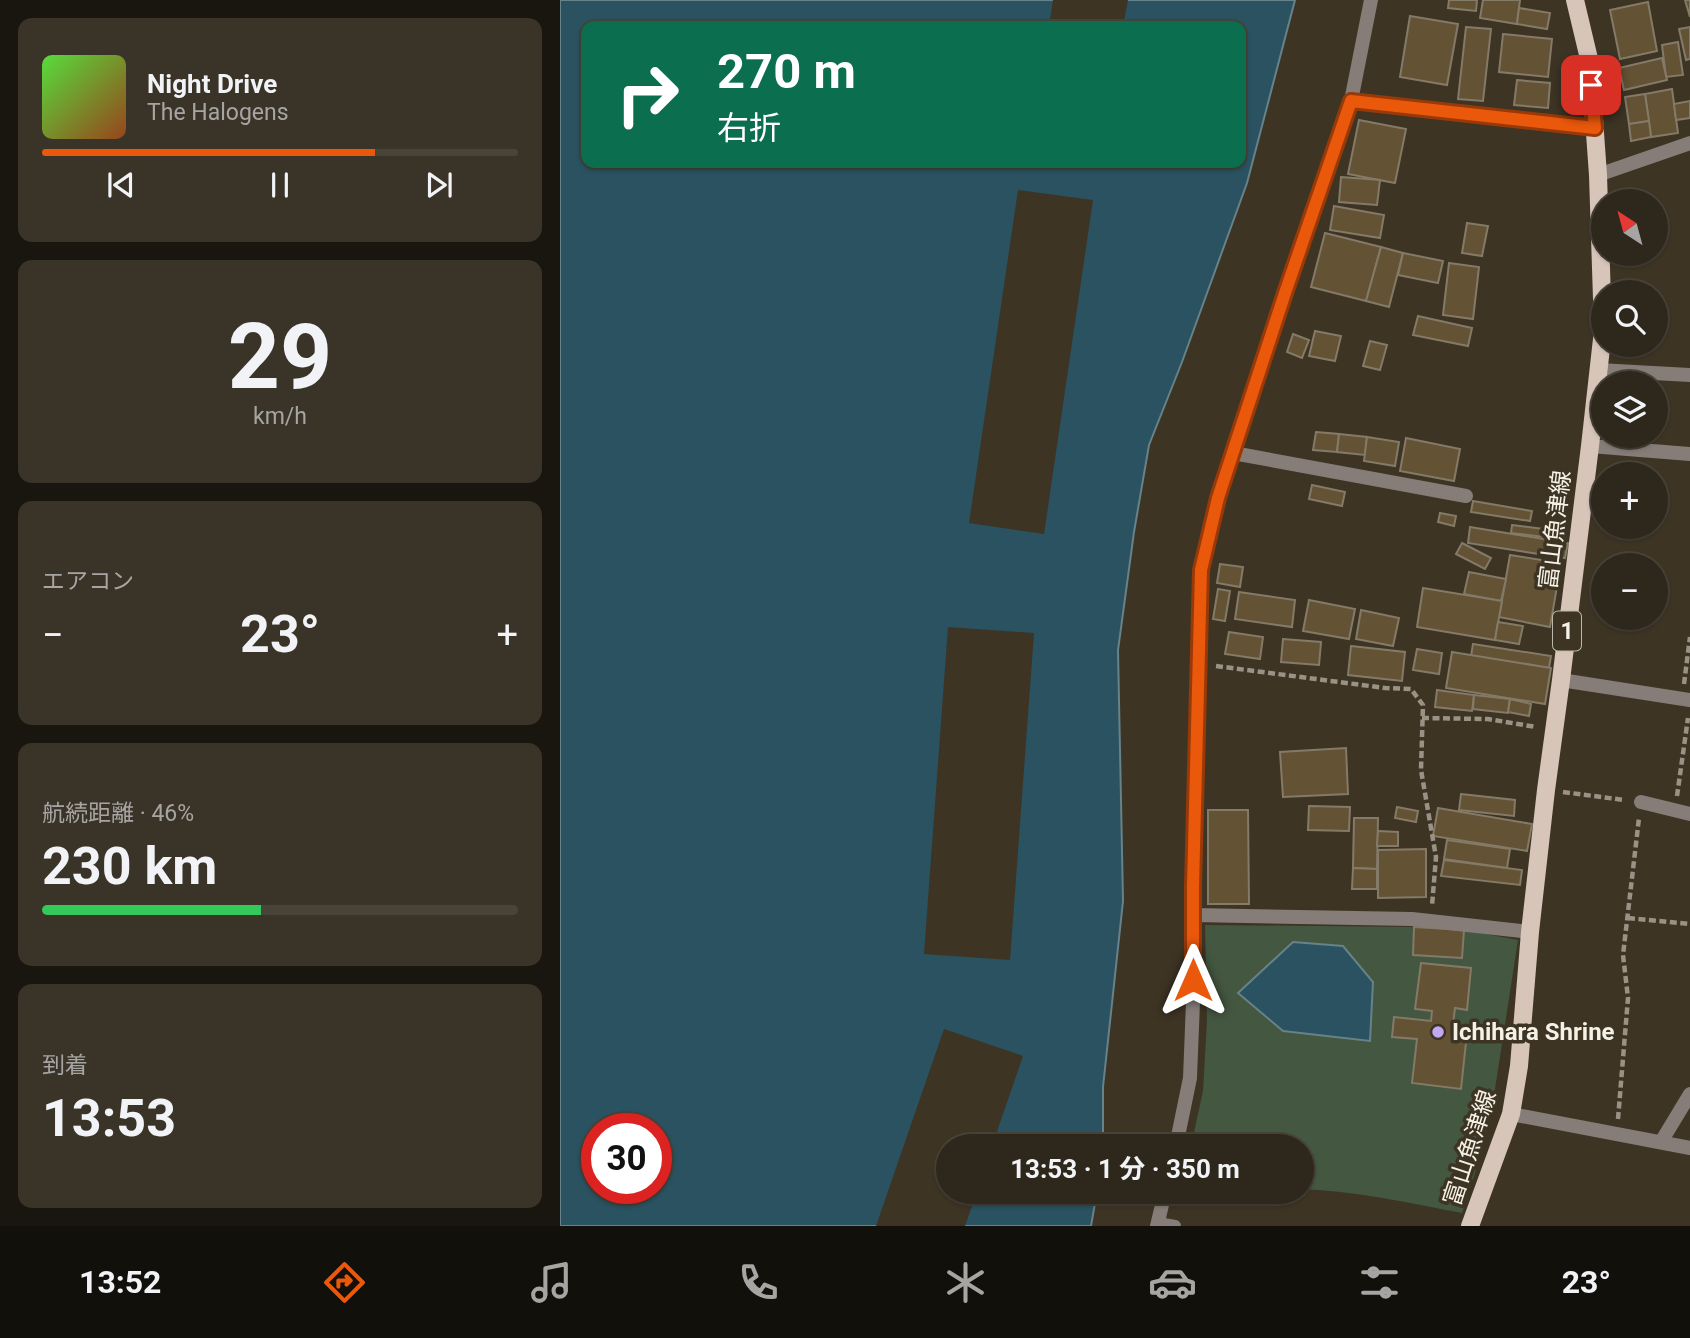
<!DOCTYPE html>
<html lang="ja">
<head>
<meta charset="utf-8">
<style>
	body { margin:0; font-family:Roboto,"Noto Sans JP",sans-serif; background:#3a3328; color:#f1f3f6; height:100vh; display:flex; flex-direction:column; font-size:26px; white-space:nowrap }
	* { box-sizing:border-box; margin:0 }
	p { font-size:23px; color:#a7a5a3 }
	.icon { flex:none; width:38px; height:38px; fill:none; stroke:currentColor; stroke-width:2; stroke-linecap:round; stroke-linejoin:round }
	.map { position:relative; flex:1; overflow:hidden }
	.side { display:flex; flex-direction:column; gap:18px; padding:18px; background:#19150f; width:560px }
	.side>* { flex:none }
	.hud { position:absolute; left:21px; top:21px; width:665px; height:147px; border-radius:14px; box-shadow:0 2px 5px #0004,0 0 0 2px #49443a; background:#0b6e4f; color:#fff; overflow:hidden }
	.needle { width:46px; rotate:324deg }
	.controls { position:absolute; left:1031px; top:189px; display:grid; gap:14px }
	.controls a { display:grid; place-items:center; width:77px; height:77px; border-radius:50%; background:#2e271b; box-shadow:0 2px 5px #0004,0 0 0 2px #49443a; font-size:35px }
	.speed { position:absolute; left:21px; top:1113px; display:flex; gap:14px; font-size:35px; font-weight:700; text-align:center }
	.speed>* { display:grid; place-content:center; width:91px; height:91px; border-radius:50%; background:#2e271b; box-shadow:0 2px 5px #0004,0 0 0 2px #49443a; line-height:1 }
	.speed .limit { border:10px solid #d22; background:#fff; color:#111 }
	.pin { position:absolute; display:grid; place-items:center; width:60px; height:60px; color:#fff; margin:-30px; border-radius:14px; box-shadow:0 4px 10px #0006 }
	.me { position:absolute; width:77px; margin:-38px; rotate:0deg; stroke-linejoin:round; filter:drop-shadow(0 0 5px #0008) }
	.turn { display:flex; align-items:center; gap:24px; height:147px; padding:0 21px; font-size:32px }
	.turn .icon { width:91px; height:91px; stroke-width:2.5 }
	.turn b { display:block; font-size:49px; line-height:60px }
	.big { font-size:52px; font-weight:700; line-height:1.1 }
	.side .widget { flex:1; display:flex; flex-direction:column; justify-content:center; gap:10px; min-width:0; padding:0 24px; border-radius:14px; background:#3a3328 }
	.side .dial { align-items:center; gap:0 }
	.dial b { font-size:91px; line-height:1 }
	.song { display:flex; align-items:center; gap:21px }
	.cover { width:84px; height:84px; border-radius:10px; background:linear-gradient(135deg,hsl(110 70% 55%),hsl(20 70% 35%)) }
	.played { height:7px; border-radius:4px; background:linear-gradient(90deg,#ea580c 70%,#49443a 70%) }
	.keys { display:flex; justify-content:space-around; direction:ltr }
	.heat { display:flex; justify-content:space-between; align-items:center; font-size:38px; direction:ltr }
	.charge { height:10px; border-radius:5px; background:linear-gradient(90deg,#34c759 46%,#49443a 0) }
	.trip { position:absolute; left:376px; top:1134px; width:378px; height:70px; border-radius:35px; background:#2e271b; box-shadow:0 2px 5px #0004,0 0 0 2px #49443a; font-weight:700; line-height:70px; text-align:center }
	.tab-bar { display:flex; height:112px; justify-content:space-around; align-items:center; background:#12100b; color:#a7a5a3 }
	.tab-bar .icon { width:49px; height:49px }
	.tab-bar .active { color:#ea580c }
	.tab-bar b { font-size:32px; color:#f1f3f6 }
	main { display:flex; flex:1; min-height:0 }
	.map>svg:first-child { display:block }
</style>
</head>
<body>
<main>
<section class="side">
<div class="widget">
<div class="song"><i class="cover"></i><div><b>Night Drive</b><p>The Halogens</p></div></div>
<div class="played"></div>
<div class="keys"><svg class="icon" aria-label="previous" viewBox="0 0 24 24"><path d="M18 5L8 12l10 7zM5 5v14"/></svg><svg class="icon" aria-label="pause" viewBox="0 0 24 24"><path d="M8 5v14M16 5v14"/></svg><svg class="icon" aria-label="next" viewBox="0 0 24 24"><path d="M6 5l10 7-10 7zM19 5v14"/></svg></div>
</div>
<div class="widget dial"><b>29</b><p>km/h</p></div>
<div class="widget"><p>エアコン</p>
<div class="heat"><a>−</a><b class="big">23°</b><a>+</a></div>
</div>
<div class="widget"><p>航続距離 · 46%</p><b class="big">230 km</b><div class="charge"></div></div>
<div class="widget"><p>到着</p><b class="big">13:53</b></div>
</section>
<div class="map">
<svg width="1130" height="1226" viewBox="0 0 1130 1226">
	<rect width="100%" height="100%" fill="#3d3424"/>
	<!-- green -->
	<path fill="#445740" d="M645,925L854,927L904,930L958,940L933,1102L915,1173L902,1213C849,1203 796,1191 742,1189V1146H631L643,1091L647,1021Z"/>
	<!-- water -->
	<g fill="#2a5260" stroke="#678288" stroke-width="2" fill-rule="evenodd">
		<path d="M0,0H735L687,183L622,362L589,445L574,532L558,650L563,901L543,1087V1146H388V1192H537L531,1226H0ZM26,26H681V163H26ZM37,1129H96V1188H37Z"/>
		<path d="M733,942L783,946L813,982L810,1041L723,1031L678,993Z"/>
	</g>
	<!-- pier -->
	<g fill="#3d3424">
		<path d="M493,0H568L563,26H489Z"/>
		<path d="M458,190L533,200L484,534L409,523Z"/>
		<path d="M388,627L474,633L450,960L364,954Z"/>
		<path d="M384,1029L463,1056L432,1146H388V1192H417L405,1226H316Z"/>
	</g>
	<!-- building -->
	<g fill="#635234" stroke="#847a68" stroke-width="2">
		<path d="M889,0H917L916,11L888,8Z"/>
		<path d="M923,0H960L957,24L920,18Z"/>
		<path d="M1125,0H1130V17Z"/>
		<path d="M1088,2L1097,51L1060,59L1050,10Z"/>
		<path d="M959,8L990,13L987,29L957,24Z"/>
		<path d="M850,16L898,24L887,85L840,77Z"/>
		<path d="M906,27L931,29L923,101L898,99Z"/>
		<path d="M1130,27V59L1126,60L1119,29Z"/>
		<path d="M943,34L992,39L988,77L939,72Z"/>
		<path d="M1118,42L1123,75L1106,77L1102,45Z"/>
		<path d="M1102,58L1107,80L1064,90L1059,68Z"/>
		<path d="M957,80L990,83L988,108L954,105Z"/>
		<path d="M1112,89L1118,133L1091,137L1085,94Z"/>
		<path d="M1085,94L1089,121L1069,124L1065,97Z"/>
		<path d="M1130,101V118L1116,120L1114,104Z"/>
		<path d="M799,120L846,129L835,183L788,174Z"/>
		<path d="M1089,121L1091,137L1071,141L1069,124Z"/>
		<path d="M781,177L820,180L817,205L779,202Z"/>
		<path d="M774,206L824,215L820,238L770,230Z"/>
		<path d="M907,223L928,226L922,256L902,253Z"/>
		<path d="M765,233L821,247L806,301L751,287Z"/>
		<path d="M821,247L843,253L829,307L806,301Z"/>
		<path d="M843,253L883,261L878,283L838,275Z"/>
		<path d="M889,263L919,267L913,319L883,315Z"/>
		<path d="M858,316L912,328L908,346L853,335Z"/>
		<path d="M755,331L781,336L775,361L749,356Z"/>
		<path d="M733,334L749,340L742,358L727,352Z"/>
		<path d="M810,341L827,345L820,370L803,366Z"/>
		<path d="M756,432L779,434L777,452L753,450Z"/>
		<path d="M779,434L807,437L805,455L777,452Z"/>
		<path d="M807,437L839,442L835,466L804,461Z"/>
		<path d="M846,438L900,449L894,481L840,471Z"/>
		<path d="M752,485L785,492L782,506L749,499Z"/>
		<path d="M913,501L972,511L970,521L911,512Z"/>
		<path d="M880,513L896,516L894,526L878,522Z"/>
		<path d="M952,525L1001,531L1000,539L951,533Z"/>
		<path d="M910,527L1008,543L1005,558L908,543Z"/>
		<path d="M902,543L931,558L925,569L896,554Z"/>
		<path d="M950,555L1001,563L990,627L939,617Z"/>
		<path d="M660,564L683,567L680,587L657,583Z"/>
		<path d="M909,572L946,579L941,601L904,594Z"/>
		<path d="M863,588L942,601L935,640L857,627Z"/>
		<path d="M658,589L670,591L665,621L653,619Z"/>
		<path d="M679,592L735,600L732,627L675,619Z"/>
		<path d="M749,600L795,609L789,639L743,631Z"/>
		<path d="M801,610L839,618L833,646L796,639Z"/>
		<path d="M938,622L963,626L959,644L935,640Z"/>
		<path d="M669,632L703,637L700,659L665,654Z"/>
		<path d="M723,639L761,642L759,665L721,662Z"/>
		<path d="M913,644L991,656L989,668L911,656Z"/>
		<path d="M791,646L845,652L842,681L788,675Z"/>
		<path d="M857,649L882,653L879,674L853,670Z"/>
		<path d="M892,652L991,668L985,704L886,688Z"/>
		<path d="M877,690L914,695L912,711L875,707Z"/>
		<path d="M914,695L950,699L948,713L913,709Z"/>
		<path d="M950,699L971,704L969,716L948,712Z"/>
		<path d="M786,748L788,794L723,797L720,752Z"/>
		<path d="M901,794L955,800L954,816L899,810Z"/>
		<path d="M749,806L790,807L789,831L748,830Z"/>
		<path d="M837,807L858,811L856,822L835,818Z"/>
		<path d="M878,808L972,824L967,851L873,836Z"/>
		<path d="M648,810H688L689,904H648Z"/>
		<path d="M794,818H818L817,869L793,868Z"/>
		<path d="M818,831L838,832V846H817Z"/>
		<path d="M887,840L950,849L947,868L884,859Z"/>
		<path d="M866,849V897L818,898V850Z"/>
		<path d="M884,860L962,870L960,885L881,876Z"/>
		<path d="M793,868L817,869V889H792Z"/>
		<path d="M854,927L904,930L902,958L853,955Z"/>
		<path d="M861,963L911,968L907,1010L895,1008L891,1040L906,1042L901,1089L852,1083L857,1039L832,1037L834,1017L871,1021L872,1011L855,1009Z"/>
	</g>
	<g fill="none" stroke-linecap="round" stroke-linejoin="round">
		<!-- path -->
		<g stroke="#999285" stroke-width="4.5" stroke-dasharray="7 3.5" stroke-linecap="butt">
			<path d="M656,666L825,688L851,689L863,705L861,770L876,857L872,906"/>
			<path d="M1124,684L1130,637"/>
			<path d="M862,718L928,719L976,727"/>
			<path d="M1003,792L1064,800"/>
			<path d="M1117,796L1128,718"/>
			<path d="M1068,918L1130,924"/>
			<path d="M1058,1119L1068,998L1063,955L1079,818"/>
		</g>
		<!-- lane -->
		<path stroke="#867d78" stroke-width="12" d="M598,1223L615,1226"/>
		<!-- street -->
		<g stroke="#867d78" stroke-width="14">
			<path d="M791,101L1035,128"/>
			<path d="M1038,175L1130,143"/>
			<path d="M1038,370L1130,375"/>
			<path d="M1030,446L1130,454"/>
			<path d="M673,453L906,496"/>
			<path d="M1001,680L1130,700"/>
			<path d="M1081,802L1130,814"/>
			<path d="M633,915L852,919L970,932"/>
			<path d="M951,1114L1130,1148"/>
			<path d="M1101,1142L1130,1094"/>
			<path d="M616,1146L630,1078L633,1002V915L641,570L658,498L725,293L791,101L811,0"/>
			<path d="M597,1226L605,1192"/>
		</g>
		<!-- primary -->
		<path stroke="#d7c5ba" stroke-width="18" d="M910,1226L951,1114L959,1066L970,932L986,790L1001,680L1030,446L1043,330L1038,175L1030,63L1015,0"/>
	</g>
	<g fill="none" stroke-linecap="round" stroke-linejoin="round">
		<defs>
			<path id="route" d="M633,980V887L641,570L658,498L725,293L791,101L1035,128L1031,85"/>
		</defs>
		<!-- route casing -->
		<use href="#route" stroke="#983908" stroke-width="18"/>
		<!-- route -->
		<use href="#route" stroke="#ea580c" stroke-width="12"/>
	</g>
	<!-- markers -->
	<circle fill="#c3a7f2" stroke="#3d3424" stroke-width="2.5" cx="878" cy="1032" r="7"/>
	<g text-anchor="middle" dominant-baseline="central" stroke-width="7" stroke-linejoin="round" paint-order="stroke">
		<!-- shield labels -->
		<rect fill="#3d3424" stroke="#beb8ac" stroke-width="2" x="993" y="611.5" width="28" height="39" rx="5"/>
		<g font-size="23" font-weight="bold" fill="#f6f1e7">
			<text x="1007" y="631">1</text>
		</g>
		<!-- street labels -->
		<g font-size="24" fill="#f6f1e7" stroke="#3d3424">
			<text transform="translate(995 530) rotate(-83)">富山魚津線</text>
			<text transform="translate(910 1148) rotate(-72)">富山魚津線</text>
		</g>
		<!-- poi labels -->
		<g font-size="24" font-weight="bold" fill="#f6f1e7" stroke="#3d3424" text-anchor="start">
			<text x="892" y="1032">Ichihara Shrine</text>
		</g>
	</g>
</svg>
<div class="controls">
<a><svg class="needle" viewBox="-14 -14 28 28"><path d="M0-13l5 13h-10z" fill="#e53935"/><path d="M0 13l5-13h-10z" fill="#a7a5a3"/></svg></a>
<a><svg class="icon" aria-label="search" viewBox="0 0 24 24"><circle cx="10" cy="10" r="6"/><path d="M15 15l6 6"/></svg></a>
<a><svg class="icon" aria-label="layers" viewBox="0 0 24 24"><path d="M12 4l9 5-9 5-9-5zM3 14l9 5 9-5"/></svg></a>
<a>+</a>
<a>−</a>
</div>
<div class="speed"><div class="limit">30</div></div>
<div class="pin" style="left:1031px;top:85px;background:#d93025"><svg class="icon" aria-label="arrive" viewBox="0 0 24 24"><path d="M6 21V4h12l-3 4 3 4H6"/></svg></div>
<svg class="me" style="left:633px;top:980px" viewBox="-20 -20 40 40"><path d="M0-17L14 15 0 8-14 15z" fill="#ea580c" stroke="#fff" stroke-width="4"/></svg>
<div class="trip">13:53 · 1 分 · 350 m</div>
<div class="hud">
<div class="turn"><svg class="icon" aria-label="right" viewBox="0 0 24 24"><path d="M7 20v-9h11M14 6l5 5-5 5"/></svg><div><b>270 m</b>右折</div></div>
</div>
</div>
</main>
<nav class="tab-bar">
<b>13:52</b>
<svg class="icon active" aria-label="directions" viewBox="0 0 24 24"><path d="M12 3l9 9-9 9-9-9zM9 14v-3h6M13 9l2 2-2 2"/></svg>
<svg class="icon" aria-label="music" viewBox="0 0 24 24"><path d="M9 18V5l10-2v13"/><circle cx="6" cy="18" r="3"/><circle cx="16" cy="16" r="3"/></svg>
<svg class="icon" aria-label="phone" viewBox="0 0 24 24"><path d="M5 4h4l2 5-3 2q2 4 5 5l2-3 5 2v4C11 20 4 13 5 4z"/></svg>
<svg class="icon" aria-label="climate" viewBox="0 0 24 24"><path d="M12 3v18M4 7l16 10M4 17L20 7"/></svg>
<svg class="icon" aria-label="car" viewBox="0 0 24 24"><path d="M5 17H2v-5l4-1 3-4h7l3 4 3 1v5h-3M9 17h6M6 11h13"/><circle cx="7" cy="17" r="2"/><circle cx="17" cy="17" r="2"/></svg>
<svg class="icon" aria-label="filters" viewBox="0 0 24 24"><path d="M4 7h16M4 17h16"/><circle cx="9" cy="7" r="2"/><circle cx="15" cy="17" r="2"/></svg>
<b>23°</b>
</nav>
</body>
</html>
